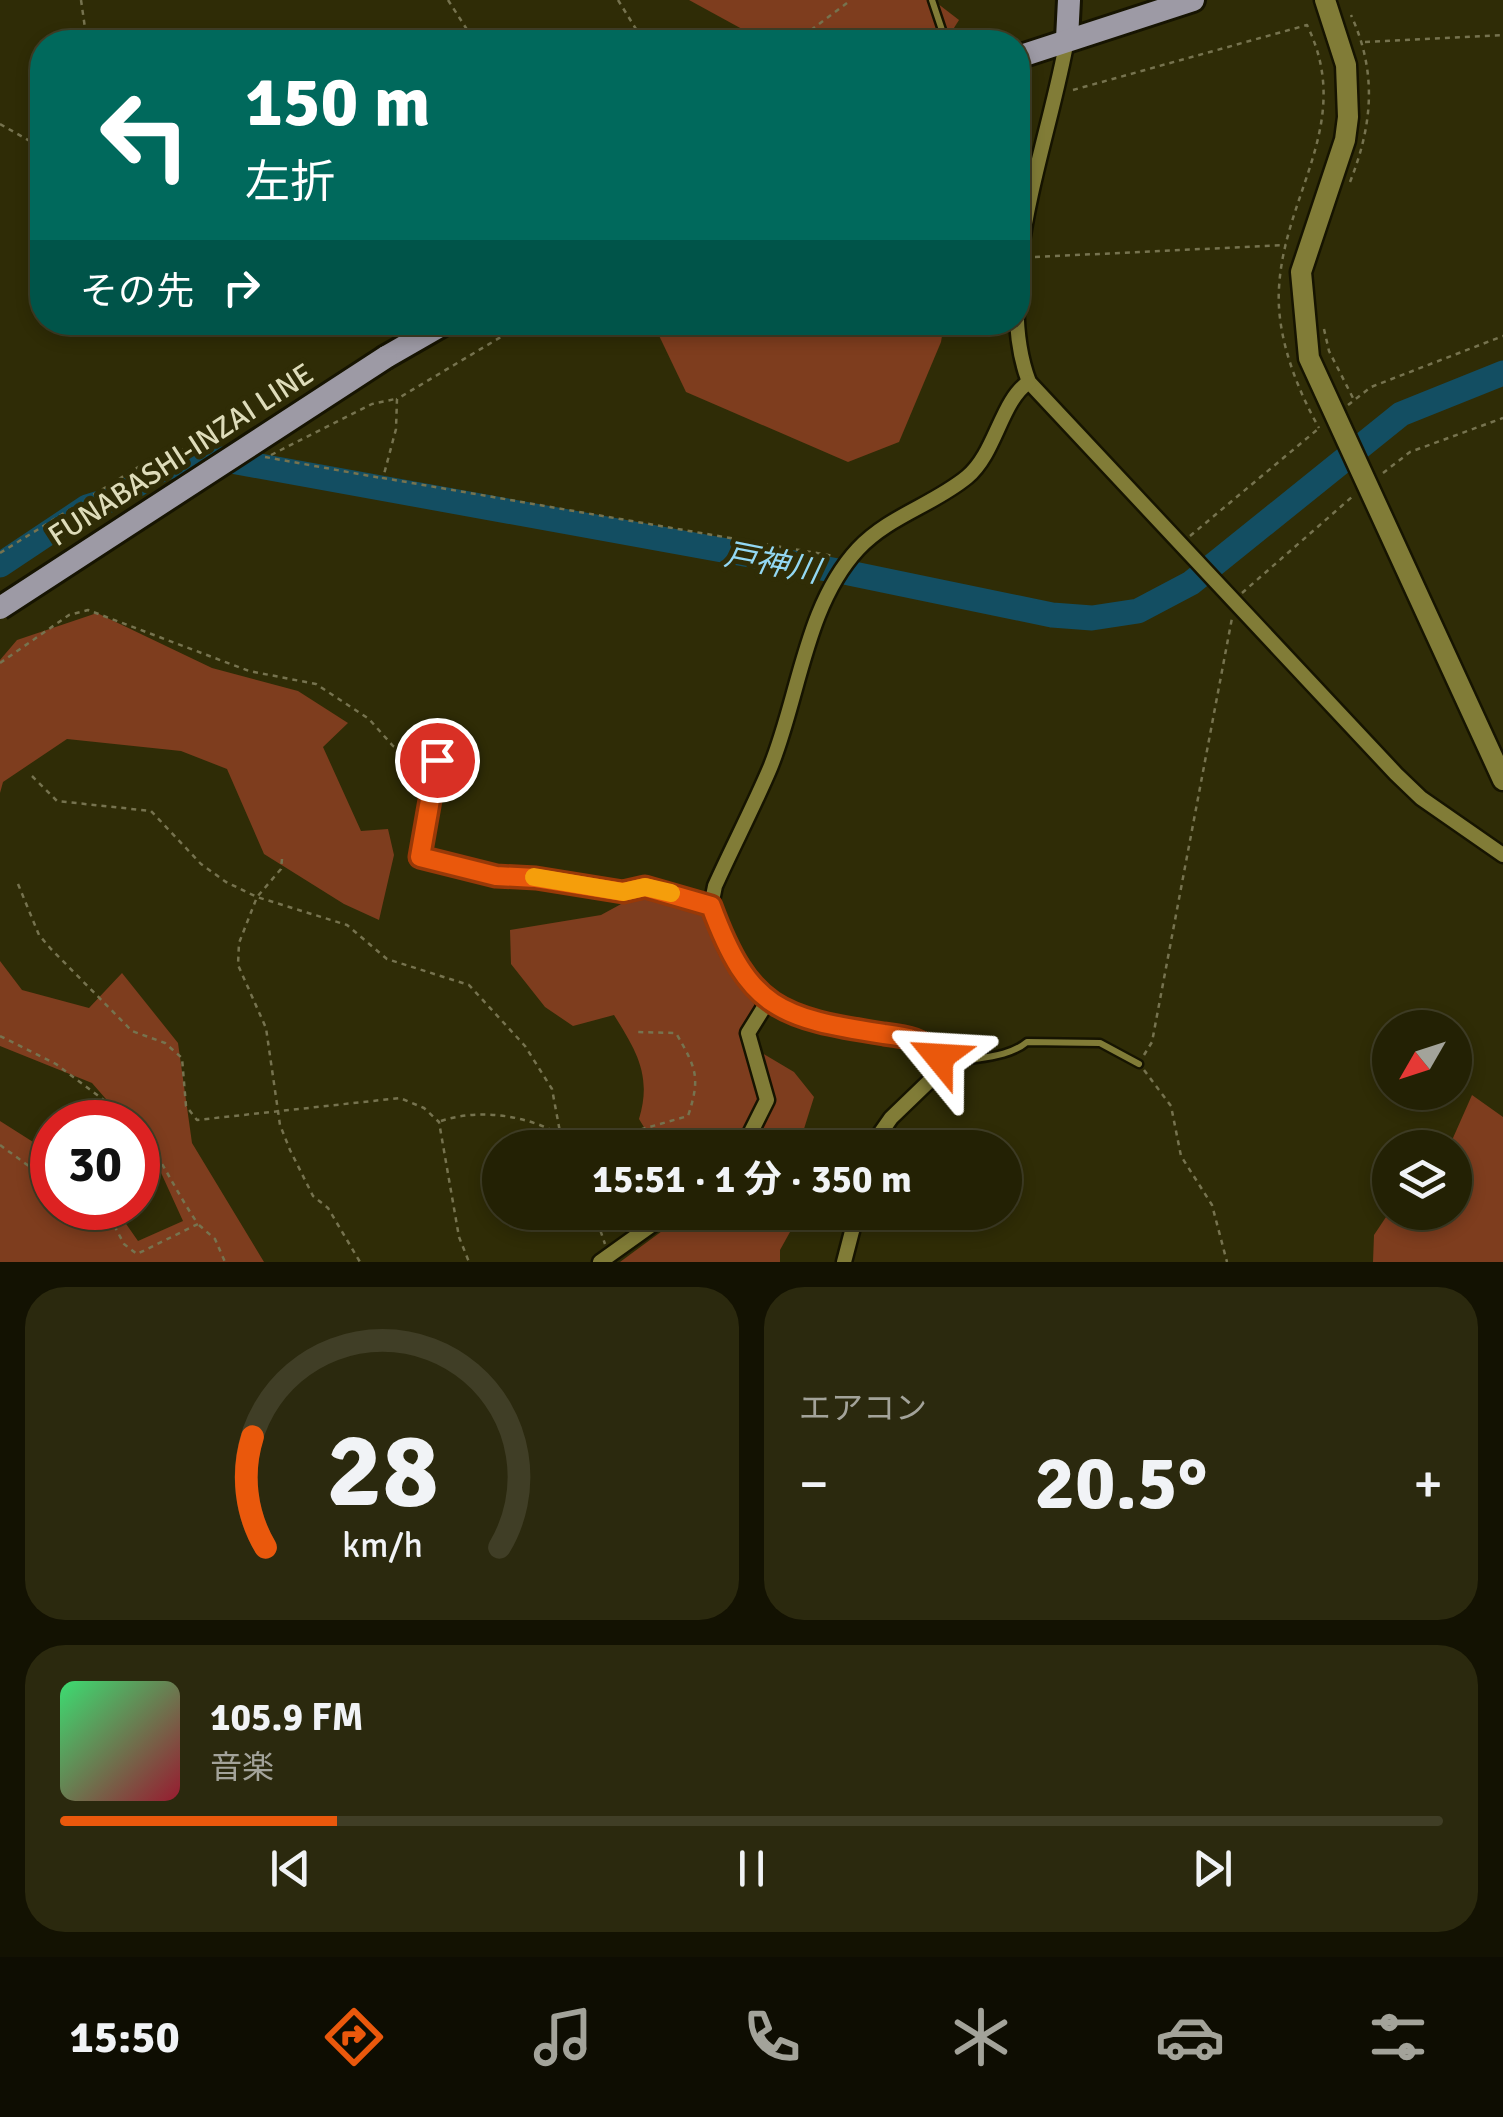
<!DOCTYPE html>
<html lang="ja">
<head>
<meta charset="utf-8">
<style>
	body { margin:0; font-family:Signika,"Noto Sans JP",sans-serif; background:#2b290e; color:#f1f3f6; height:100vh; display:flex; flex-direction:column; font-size:38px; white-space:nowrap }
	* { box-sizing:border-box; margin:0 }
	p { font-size:32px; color:#a3a39a }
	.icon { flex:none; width:55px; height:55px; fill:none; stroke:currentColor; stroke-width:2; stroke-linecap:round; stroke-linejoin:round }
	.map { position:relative; height:1262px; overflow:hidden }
	.drawer { display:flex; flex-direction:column; gap:25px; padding:25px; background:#131202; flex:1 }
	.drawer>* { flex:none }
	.guide { position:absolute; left:30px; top:30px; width:1000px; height:305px; border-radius:40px; box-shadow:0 5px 15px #0003,0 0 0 2px #403e26; background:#00695c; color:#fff; overflow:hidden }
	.needle { width:65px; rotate:231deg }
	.fabs { position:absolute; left:1372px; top:1010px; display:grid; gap:20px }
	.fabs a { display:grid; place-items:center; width:100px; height:100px; border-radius:50%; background:#232104; box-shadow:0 5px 15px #0003,0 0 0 2px #403e26; font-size:50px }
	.speed { position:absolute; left:30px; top:1100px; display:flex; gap:20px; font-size:50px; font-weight:700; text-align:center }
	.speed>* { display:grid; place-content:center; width:130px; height:130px; border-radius:50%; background:#232104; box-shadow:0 5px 15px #0003,0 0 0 2px #403e26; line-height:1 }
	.speed .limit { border:15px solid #d22; background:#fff; color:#111 }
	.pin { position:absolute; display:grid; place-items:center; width:85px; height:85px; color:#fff; margin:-42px; border:5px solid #fff; border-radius:50%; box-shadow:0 2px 10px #0007 }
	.me { position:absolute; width:110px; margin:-55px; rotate:297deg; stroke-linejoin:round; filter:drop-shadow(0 0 8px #0008) }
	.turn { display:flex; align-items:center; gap:35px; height:210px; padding:0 50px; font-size:45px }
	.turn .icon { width:130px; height:130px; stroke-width:2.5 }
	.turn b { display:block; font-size:70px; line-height:85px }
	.then { display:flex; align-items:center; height:95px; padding:0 50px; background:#0003; gap:20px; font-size:38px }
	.big { font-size:75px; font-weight:700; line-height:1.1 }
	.drawer .widget { flex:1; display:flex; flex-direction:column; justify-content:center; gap:15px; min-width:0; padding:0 35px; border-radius:40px; background:#2b290e }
	.drawer .dial { align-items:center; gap:0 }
	.dial svg { height:260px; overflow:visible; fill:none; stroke:#403e26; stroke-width:7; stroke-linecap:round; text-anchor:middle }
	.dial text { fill:#f1f3f6; stroke:none }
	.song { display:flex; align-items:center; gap:30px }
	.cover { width:120px; height:120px; border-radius:15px; background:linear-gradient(135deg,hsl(140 70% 55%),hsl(350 70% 35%)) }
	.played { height:10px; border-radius:5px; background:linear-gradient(90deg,#ea580c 20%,#403e26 20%) }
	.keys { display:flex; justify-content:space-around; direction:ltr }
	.heat { display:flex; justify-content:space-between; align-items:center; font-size:55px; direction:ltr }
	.drawer .tiles { flex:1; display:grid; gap:25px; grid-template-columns:1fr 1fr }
	.widget:last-child { grid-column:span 2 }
	.trip { position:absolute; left:482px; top:1130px; width:540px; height:100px; border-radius:50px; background:#232104; box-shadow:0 5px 15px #0003,0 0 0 2px #403e26; font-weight:700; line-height:100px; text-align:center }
	.tabs { display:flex; height:160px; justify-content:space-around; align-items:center; background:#0e0d02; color:#a3a39a }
	.tabs .icon { width:70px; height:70px }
	.tabs .current { color:#ea580c }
	.tabs b { font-size:45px; color:#f1f3f6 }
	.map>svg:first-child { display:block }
</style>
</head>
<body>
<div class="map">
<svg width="1503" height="1262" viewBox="0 0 1503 1262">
	<rect width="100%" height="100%" fill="#2f2c06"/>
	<!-- forest -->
	<g fill="#7e3d1e">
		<path d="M689,0H933L959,20L945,42H766Z"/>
		<path d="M653,323H944L941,342L899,442L848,462L686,392Z"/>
		<path d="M97,613L212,668L298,691L348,723L323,747L361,831L388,829L394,855L379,920L344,904L264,854L227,769L181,751L67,739L3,782L0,793V660L17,640Z"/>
		<path d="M634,897L705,904L726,960L757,1008L740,1040L794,1072L814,1097L803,1132L788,1147H656L639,1119C652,1076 637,1052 614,1015L573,1026L545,1007L511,964L510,930L601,915Z"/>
		<path d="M0,961L22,990L89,1008L122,973L178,1043L192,1143L264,1262H0V1121L52,1154V1208H115L138,1241L183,1221L152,1153L138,1136V1122H126L92,1083L0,1046Z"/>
		<path d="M1472,1095L1503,1117V1262H1373L1374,1235L1390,1211L1455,1212V1148L1449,1147Z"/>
		<path d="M676,1213H786L790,1232L780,1250V1262H620L677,1220Z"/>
	</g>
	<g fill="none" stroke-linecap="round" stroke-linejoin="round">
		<!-- river -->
		<path stroke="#134e62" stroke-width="25" d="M0,565L87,507L116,498L162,469L204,456L849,573L1052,615L1092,618L1138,611L1191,583L1401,414L1503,373"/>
		<defs>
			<g id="lane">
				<path d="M932,0L946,42"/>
				<path d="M437,760L420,857L497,876L536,877L623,892L645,887L710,906"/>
				<path d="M946,1065C973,1057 1007,1059 1027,1042L1100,1043L1139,1064"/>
			</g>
			<g id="street">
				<path d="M1067,39C1050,140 991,283 1029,382L1396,774L1421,798L1503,855"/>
				<path d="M743,1148L767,1100L748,1033L766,1004"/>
				<path d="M870,1148L891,1118L946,1065L927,1042L823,1023L766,1004L727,950L711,906L715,886C733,846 753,808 770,768C799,698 805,606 858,549C889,516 933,505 967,477C996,453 1001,400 1029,382"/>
				<path d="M600,1262L670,1212"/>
				<path d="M844,1262L857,1212"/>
			</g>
			<path id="secondary" d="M1325,0L1346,65L1348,117L1345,140L1301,272L1309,358L1503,780"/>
			<g id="primary">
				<path d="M1067,39L1069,0"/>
				<path d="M1018,57L1193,0"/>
				<path d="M386,357L447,322"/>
			</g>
		</defs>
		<!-- lane casing -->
		<use href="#lane" stroke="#161401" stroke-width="11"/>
		<!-- street casing -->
		<use href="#street" stroke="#161401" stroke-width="19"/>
		<!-- secondary casing -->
		<use href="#secondary" stroke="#161401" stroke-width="25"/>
		<!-- primary casing -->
		<use href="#primary" stroke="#161401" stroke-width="28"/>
		<!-- path -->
		<g stroke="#76734f" stroke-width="2.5" stroke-dasharray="5 5" stroke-linecap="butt">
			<path d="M81,0L87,42"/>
			<path d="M448,0L475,42"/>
			<path d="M618,0L644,42"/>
			<path d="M795,42L851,0"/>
			<path d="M1365,42L1503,35"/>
			<path d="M1073,90L1307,25C1355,123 1284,193 1279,288C1276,335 1296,387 1319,428"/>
			<path d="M0,124L42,148"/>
			<path d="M1350,182C1373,124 1377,72 1351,15"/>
			<path d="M1035,257L1286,245"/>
			<path d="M526,322L397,399L396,429L383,478L834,556"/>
			<path d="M1324,329L1329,351L1354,400"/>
			<path d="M1348,405L1371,387L1503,336"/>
			<path d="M271,455L372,404L395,399"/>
			<path d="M265,457L381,478"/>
			<path d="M1383,473L1410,452L1503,418"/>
			<path d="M1190,536L1318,429"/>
			<path d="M0,553L164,451L213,447"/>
			<path d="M1242,593L1353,496"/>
			<path d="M0,663L69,615L88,610L249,671L316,684L369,719L393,746L426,757"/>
			<path d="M32,776L57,801L151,811L201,864L226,882L257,897L347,925L387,959L469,985L525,1046L552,1089L560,1132"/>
			<path d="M282,859L281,869L257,897L239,943L238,965L266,1028L280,1125L290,1150L313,1196L328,1208L360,1262"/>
			<path d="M18,884L39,935L51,949L132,1031L165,1043L182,1058L186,1106L197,1120L400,1098L424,1108L439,1122L459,1237L469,1262"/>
			<path d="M0,1036L56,1064L133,1122"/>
			<path d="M1144,1055L1152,1042L1232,618"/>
			<path d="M1144,1070L1171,1106L1181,1156L1212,1205L1227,1262"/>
			<path d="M441,1121C486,1106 543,1118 579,1147L688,1116C701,1077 696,1068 676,1033L634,1032"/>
			<path d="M0,1145L37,1172L52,1178"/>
			<path d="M105,1208L124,1244L137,1254L198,1224C176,1192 161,1158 138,1126"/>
			<path d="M594,1212L605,1244"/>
			<path d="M199,1225L215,1239L225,1262"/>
		</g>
		<!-- lane -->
		<use href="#lane" stroke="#817c37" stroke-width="6"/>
		<!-- street -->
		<use href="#street" stroke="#817c37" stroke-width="14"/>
		<!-- secondary -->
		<use href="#secondary" stroke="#817c37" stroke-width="20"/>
		<!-- primary -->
		<use href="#primary" stroke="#9d9aa5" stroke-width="22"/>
		<defs>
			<path id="primary-bridge" d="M0,608L386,357"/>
		</defs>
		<!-- primary-bridge casing -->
		<use href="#primary-bridge" stroke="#161401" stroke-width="28" stroke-linecap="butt"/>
		<!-- primary-bridge -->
		<use href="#primary-bridge" stroke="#9d9aa5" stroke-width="22"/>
	</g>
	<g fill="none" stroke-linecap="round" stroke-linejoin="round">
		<defs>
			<path id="route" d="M437,760L420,857L496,876L536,878L623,892L645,887L711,906C749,1009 780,1018 884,1034C908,1037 923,1039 939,1057"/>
		</defs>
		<!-- route casing -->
		<use href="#route" stroke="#983908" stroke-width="25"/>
		<!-- route -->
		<use href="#route" stroke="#ea580c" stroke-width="18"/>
		<!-- slow -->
		<path stroke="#f59e0b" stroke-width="18" d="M534,877L623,892L645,887L671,893"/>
	</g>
	<g text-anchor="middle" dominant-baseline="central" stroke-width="10" stroke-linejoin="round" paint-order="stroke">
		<!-- street labels -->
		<g font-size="30" fill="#dedcba" stroke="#2f2c06">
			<text transform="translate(181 455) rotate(-33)">FUNABASHI-INZAI LINE</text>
		</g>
		<!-- water labels -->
		<g font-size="32" font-style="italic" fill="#93d8f3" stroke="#2f2c06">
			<text transform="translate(772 563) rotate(11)">戸神川</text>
		</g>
	</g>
</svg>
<div class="fabs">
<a><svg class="needle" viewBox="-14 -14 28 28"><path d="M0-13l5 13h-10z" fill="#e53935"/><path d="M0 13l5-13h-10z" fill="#a3a39a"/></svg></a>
<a><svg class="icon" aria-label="layers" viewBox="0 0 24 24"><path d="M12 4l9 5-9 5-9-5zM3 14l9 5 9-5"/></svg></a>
</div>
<div class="speed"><div class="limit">30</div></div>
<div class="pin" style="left:437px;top:760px;background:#d93025"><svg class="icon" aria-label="arrive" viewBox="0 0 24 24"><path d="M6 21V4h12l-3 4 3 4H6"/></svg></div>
<svg class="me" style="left:939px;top:1057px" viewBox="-20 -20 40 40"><path d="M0-17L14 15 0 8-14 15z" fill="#ea580c" stroke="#fff" stroke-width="4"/></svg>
<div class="trip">15:51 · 1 分 · 350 m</div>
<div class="guide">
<div class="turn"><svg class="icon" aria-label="left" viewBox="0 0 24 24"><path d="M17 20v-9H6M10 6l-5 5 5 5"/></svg><div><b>150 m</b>左折</div></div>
<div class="then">その先<svg class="icon" aria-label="right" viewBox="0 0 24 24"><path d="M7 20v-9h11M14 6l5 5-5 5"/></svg></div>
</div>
</div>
<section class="drawer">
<div class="tiles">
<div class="widget dial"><svg viewBox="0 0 100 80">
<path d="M14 69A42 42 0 1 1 86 69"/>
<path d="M14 69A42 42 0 0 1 10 35" stroke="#ea580c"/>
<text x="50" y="56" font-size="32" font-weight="700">28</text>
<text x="50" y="72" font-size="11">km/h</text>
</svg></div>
<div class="widget"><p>エアコン</p>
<div class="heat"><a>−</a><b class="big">20.5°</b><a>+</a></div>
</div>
<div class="widget">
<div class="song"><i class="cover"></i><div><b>105.9 FM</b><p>音楽</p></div></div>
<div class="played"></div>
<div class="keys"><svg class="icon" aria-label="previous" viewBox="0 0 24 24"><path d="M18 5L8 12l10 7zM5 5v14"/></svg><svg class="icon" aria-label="pause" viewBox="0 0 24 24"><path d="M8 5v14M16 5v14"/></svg><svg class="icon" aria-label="next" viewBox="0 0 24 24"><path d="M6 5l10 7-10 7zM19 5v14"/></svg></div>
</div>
</div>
</section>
<nav class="tabs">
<b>15:50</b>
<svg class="icon current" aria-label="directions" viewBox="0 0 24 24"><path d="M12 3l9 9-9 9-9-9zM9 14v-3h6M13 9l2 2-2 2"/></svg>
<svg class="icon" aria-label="music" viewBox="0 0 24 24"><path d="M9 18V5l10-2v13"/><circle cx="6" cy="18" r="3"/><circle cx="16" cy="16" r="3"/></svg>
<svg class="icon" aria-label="phone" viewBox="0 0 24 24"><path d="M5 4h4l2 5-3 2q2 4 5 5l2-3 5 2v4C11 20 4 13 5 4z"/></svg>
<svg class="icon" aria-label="climate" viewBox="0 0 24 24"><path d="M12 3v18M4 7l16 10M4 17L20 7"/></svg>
<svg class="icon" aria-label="car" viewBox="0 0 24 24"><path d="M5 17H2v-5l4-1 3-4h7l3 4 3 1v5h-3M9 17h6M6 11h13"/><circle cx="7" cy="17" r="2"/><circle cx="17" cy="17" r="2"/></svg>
<svg class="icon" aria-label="filters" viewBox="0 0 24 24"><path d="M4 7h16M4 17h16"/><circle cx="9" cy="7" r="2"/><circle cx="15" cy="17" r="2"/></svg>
</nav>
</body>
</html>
